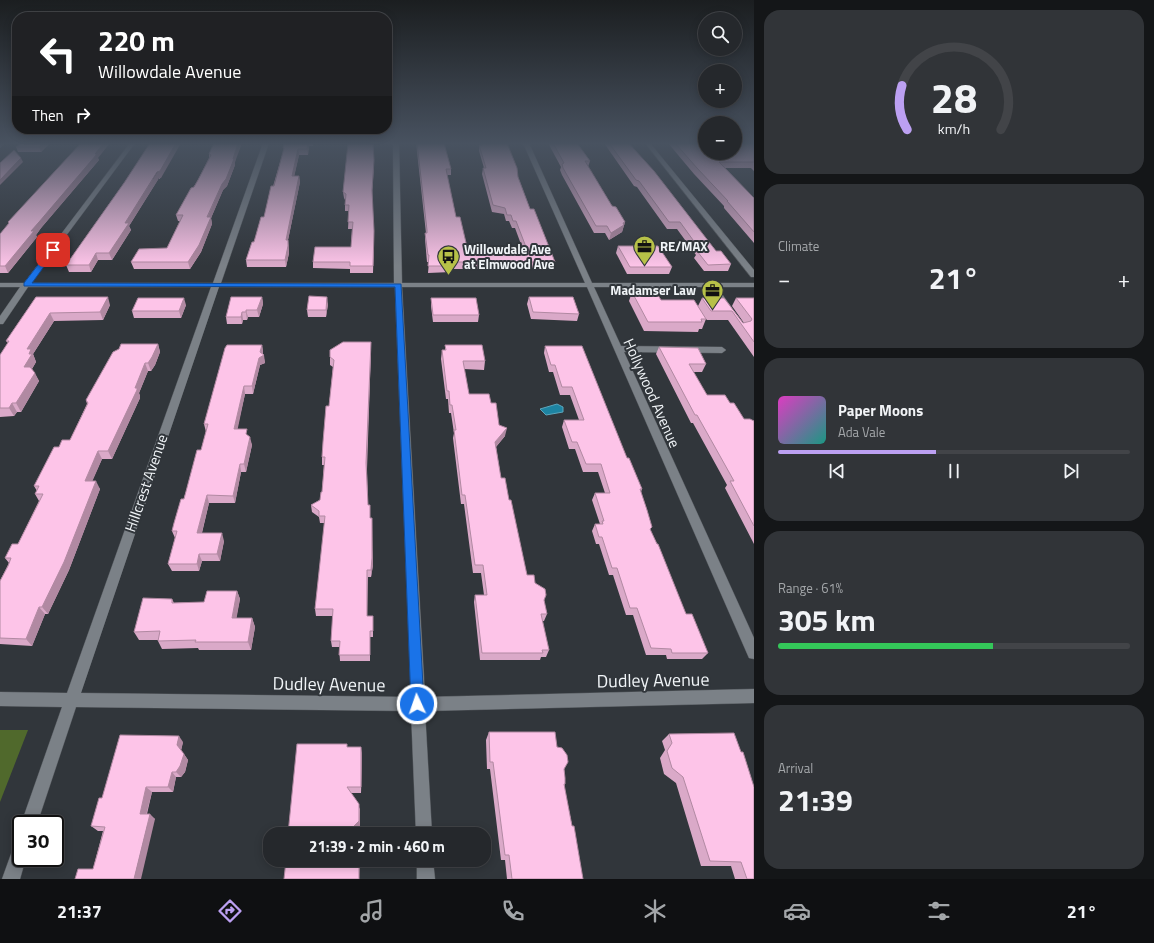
<!DOCTYPE html>
<html lang="en">
<head>
<meta charset="utf-8">
<style>
	body { margin:0; font-family:"Titillium Web",sans-serif; background:#313438; color:#f1f3f6; height:100vh; display:flex; flex-direction:column; font-size:15px; white-space:nowrap }
	* { box-sizing:border-box; margin:0 }
	p { font-size:13px; color:#a3a6a9 }
	.icon { flex:none; width:22px; height:22px; fill:none; stroke:currentColor; stroke-width:2; stroke-linecap:round; stroke-linejoin:round }
	.map { position:relative; flex:1; overflow:hidden }
	.sheet { display:flex; flex-direction:column; gap:10px; padding:10px; background:#141618; width:400px }
	.sheet>* { flex:none }
	.top-card { position:absolute; left:12px; top:12px; width:380px; height:122px; border-radius:16px; box-shadow:0 2px 10px #0003,0 0 0 1px #424448; background:#202124; color:#fff; overflow:hidden }
	.fabs { position:absolute; left:698px; top:12px; display:grid; gap:8px }
	.fabs a { display:grid; place-items:center; width:44px; height:44px; border-radius:50%; background:#25282c; box-shadow:0 2px 10px #0003,0 0 0 1px #424448; font-size:20px }
	.speed { position:absolute; left:12px; top:815px; display:flex; gap:8px; font-size:20px; font-weight:700; text-align:center }
	.speed>* { display:grid; place-content:center; width:52px; height:52px; border-radius:50%; background:#25282c; box-shadow:0 2px 10px #0003,0 0 0 1px #424448; line-height:1 }
	.speed .limit { border:2px solid #111; border-radius:6px; background:#fff; color:#111 }
	.pin { position:absolute; display:grid; place-items:center; width:34px; height:34px; color:#fff; margin:-17px; border-radius:8px; box-shadow:0 2px 6px #0006 }
	.me { position:absolute; width:44px; margin:-22px; rotate:357deg; stroke-linejoin:round; filter:drop-shadow(0 0 3px #0008) }
	.turn { display:flex; align-items:center; gap:14px; height:84px; padding:0 20px; font-size:18px }
	.turn .icon { width:52px; height:52px; stroke-width:2.5 }
	.turn b { display:block; font-size:28px; line-height:34px }
	.then { display:flex; align-items:center; height:38px; padding:0 20px; background:#0003; gap:8px; font-size:15px }
	.big { font-size:30px; font-weight:700; line-height:1.1 }
	.sheet .widget { flex:1; display:flex; flex-direction:column; justify-content:center; gap:6px; min-width:0; padding:0 14px; border-radius:16px; background:#313438 }
	.sheet .dial { align-items:center; gap:0 }
	.dial svg { height:104px; overflow:visible; fill:none; stroke:#424448; stroke-width:7; stroke-linecap:round; text-anchor:middle }
	.dial text { fill:#f1f3f6; stroke:none }
	.song { display:flex; align-items:center; gap:12px }
	.cover { width:48px; height:48px; border-radius:6px; background:linear-gradient(135deg,hsl(310 70% 55%),hsl(170 70% 35%)) }
	.played { height:4px; border-radius:2px; background:linear-gradient(90deg,#bca0f2 45%,#424448 45%) }
	.keys { display:flex; justify-content:space-around; direction:ltr }
	.heat { display:flex; justify-content:space-between; align-items:center; font-size:22px; direction:ltr }
	.charge { height:6px; border-radius:3px; background:linear-gradient(90deg,#34c759 61%,#424448 0) }
	.trip { position:absolute; left:263px; top:827px; width:228px; height:40px; border-radius:16px; background:#25282c; box-shadow:0 2px 10px #0003,0 0 0 1px #424448; font-weight:700; line-height:40px; text-align:center }
	.dock { display:flex; height:64px; justify-content:space-around; align-items:center; background:#0f1012; color:#a3a6a9 }
	.dock .icon { width:28px; height:28px }
	.dock .active { color:#bca0f2 }
	.dock b { font-size:18px; color:#f1f3f6 }
	main { display:flex; flex:1; min-height:0 }
	.map>svg:first-child { display:block }
</style>
</head>
<body>
<main>
<div class="map">
<svg width="754" height="879" viewBox="0 0 754 879">
	<rect width="100%" height="100%" fill="#31363b"/>
	<!-- green -->
	<path fill="#50692c" d="M0,730H28L0,802Z"/>
	<!-- water -->
	<path fill="#1d84a2" stroke="#5da6bc" d="M557,404L563,407V412L546,415L540,409Z"/>
	<g fill="none" stroke-linecap="round" stroke-linejoin="round">
		<defs>
			<g id="minor">
				<path d="M0,143H5L0,148Z"/>
				<path d="M130,143H135L31,283H213L263,143H269L221,283H394L393,143H399L402,283H585L523,143H529L592,283H754V287H717L732,308L728,310H725L709,287H594L621,346L722,347L726,350L722,353L624,352L754,638V659L749,658L587,287H402L425,697L754,689V703L425,711L432,834H416L411,711L76,707L37,824H21L62,707L0,706V692L67,693L211,287H28L3,324H0V316L20,287H0V283H24ZM219,287H395L411,697L81,693Z"/>
				<path d="M645,143H650L754,270V277H751Z"/>
				<path d="M21,841V858H26L20,879H2L15,843Z"/>
				<path d="M417,860H433L435,879H417Z"/>
			</g>
		</defs>
		<!-- minor casing -->
		<use href="#minor" stroke="#51555a" stroke-width="1"/>
		<!-- minor -->
		<use href="#minor" fill="#7b8187" fill-rule="evenodd"/>
	</g>
	<!-- wall -->
	<g fill="#daa9c8">
		<path d="M21,143H50L41,152H18L16,147Z"/>
		<path d="M214,143H242L236,156L235,162V165L227,186L223,190L211,218L212,224L201,252L190,269H134L131,262L167,248L180,221H178L176,215L198,180L209,158V154Z"/>
		<path d="M284,143H313V146H309L308,155H299L294,176H299L300,182L288,240L289,253L286,267H247L246,260L264,217L283,152Z"/>
		<path d="M416,143H444L451,169V175H447L456,217L467,247H522L515,228H512L509,221H506L504,214L492,212L482,174L483,168H484L479,151V145H481L482,143L518,177L530,209L555,262L553,269H452L451,272L428,273L429,262H427L425,239V233H426Z"/>
		<path d="M548,143H577L590,161L588,167L612,206L625,222L622,232L609,240L605,233H594L562,175L560,170L561,167Z"/>
		<path d="M604,143H629L716,251L731,264L728,271H704L694,258L696,255L677,229H667L637,187L634,186Z"/>
		<path d="M668,143H754V171L751,168H725L754,198V243L724,208V206L694,174Z"/>
		<path d="M98,158L99,160L41,228L36,235L37,237L8,273H0V234L9,224L8,222Z"/>
		<path d="M374,166L372,194L374,237L373,273H350V269L313,268V262L351,247L352,229H348L349,211H345V200L344,198L343,192Z"/>
		<path d="M159,178L129,226L131,230L112,260H98L91,272H69L66,265L124,183L161,178Z"/>
		<path d="M618,246L672,267L669,274H627L616,253Z"/>
		<path d="M632,292L661,300L698,306L702,298H724L743,323H744L732,306L736,298H754V357L728,320H707L706,319L702,329H699L698,332L644,331L629,301Z"/>
		<path d="M36,297L110,305L103,320L54,321L33,354L36,362L32,369L39,381L21,412H17L14,416L0,417V355L8,343L6,341Z"/>
		<path d="M262,297L263,304L259,317H248L247,320H243L242,324H227L226,317Z"/>
		<path d="M529,297L579,314L577,321L531,319L527,304Z"/>
		<path d="M431,298L479,315L478,322H433L431,306Z"/>
		<path d="M328,304L326,317H308L307,310Z"/>
		<path d="M186,305L181,318H134L132,311Z"/>
		<path d="M158,344L160,352L155,365L151,371H148L139,393L140,396V398L112,459H102L92,481L100,489L69,570L48,614H45L32,646L0,644V581L9,563L5,558L18,544L39,501L35,494L37,491L34,486L59,447L70,440L87,404L86,400Z"/>
		<path d="M262,345L263,352V354L265,363L260,365L253,394H245L237,429L248,436L252,445L246,472H241L235,503H209L202,533L224,541L220,561H202L199,571H172L168,564L175,538L172,531L201,450L206,432L204,424Z"/>
		<path d="M445,345L485,361L484,370L464,369L469,394L491,403L499,425L505,436L496,447L501,478L509,500L527,575L535,583L544,601L547,614L544,621H542L549,650L546,657H541L540,660H480L474,602L475,595H484L481,573H473L464,504H461L453,438L454,433L451,413H449L448,399H446L441,359L442,350H445Z"/>
		<path d="M545,346L627,458L642,489L641,492L650,529L686,614L708,653L702,659H667L666,655H646L633,615H626L613,575H609L599,544H596L592,531L595,524H600L592,500L595,493H605L598,472H583L575,449H569L562,427L564,420H579L570,395H560L553,372H549L544,353Z"/>
		<path d="M659,347L706,364L702,372H693L707,395L730,403L744,419L754,421V544L725,488L727,485L693,423H691L656,354Z"/>
		<path d="M371,350L367,469L368,505L370,518L373,565L371,577H368L367,616H373V637H370V661H340L339,647H332L331,641L333,616H316L315,609L325,523H320L319,517L312,512L311,505L320,500L322,492L324,465H322V457L329,406L333,367L330,365V357Z"/>
		<path d="M237,591L240,599L236,618H252L255,627L251,650H199L198,648L162,649L158,641V640H139L134,632L172,599L174,603L204,602Z"/>
		<path d="M489,732L557,747L564,769L565,784L564,786L583,879H507L505,860H501L490,769H487L486,740Z"/>
		<path d="M669,734L754,879H735L731,866H701L676,783L664,774L660,758L665,750L662,741Z"/>
		<path d="M183,742L181,750L188,760L185,772L181,777H176L173,792H152L147,814L155,819L93,869L103,831H98L91,826L102,798Z"/>
		<path d="M348,747L362,753L361,793H351L360,809V826L355,831L288,834Z"/>
	</g>
	<!-- shaded-wall -->
	<g fill="#b189a2">
		<path d="M43,143H50L41,152L39,147Z"/>
		<path d="M104,143H110L98,158L99,160L41,228L36,235L37,237L8,273L5,266L31,231Z"/>
		<path d="M176,143H181L161,178H159L129,226L131,230L112,260L109,253L125,223Z"/>
		<path d="M238,143H242L235,162V165L227,186L223,190L211,218L212,224L201,252L190,269L188,262L233,159Z"/>
		<path d="M308,143L309,146L308,155L307,149Z"/>
		<path d="M298,149L299,155L293,182L292,176Z"/>
		<path d="M21,158L23,162L0,185V180Z"/>
		<path d="M299,176L300,182L288,240L289,253L286,267L285,260L286,240Z"/>
		<path d="M625,222L622,232L609,240L611,233Z"/>
		<path d="M96,253L98,260L91,272L89,265Z"/>
		<path d="M108,297L110,305L103,320L100,312Z"/>
		<path d="M262,297L263,304L259,317L257,310Z"/>
		<path d="M327,297L328,304L326,317V310Z"/>
		<path d="M184,298L186,305L181,318L179,311Z"/>
		<path d="M246,310L248,317L247,320L246,312Z"/>
		<path d="M242,312L243,320L242,324L241,317Z"/>
		<path d="M50,313L54,321L33,354L36,362L28,375L24,367L27,349Z"/>
		<path d="M371,342V350L366,470V463Z"/>
		<path d="M158,344L160,352L155,365L151,371L148,363Z"/>
		<path d="M262,345L263,352L262,356L264,355L265,363L260,365L253,394L252,386Z"/>
		<path d="M145,363L148,371L139,393L140,396V398L112,459L108,451Z"/>
		<path d="M35,373L39,381L21,412L16,403Z"/>
		<path d="M244,386L245,394L236,437L234,429Z"/>
		<path d="M12,403L17,412L14,416L9,408Z"/>
		<path d="M507,428L505,436L493,450L495,442Z"/>
		<path d="M250,437L252,445L246,472L244,464Z"/>
		<path d="M98,451L102,459L89,489L85,481Z"/>
		<path d="M240,464L241,472L235,503L233,496Z"/>
		<path d="M96,481L100,489L69,570L48,614L42,607Z"/>
		<path d="M207,495L209,503L200,540L197,533Z"/>
		<path d="M372,518L373,565L371,577V570Z"/>
		<path d="M222,533L224,541L220,561L217,554Z"/>
		<path d="M199,554L202,561L199,571L197,564Z"/>
		<path d="M237,591L240,599L235,627L232,618Z"/>
		<path d="M39,607L45,614L32,646L26,639Z"/>
		<path d="M252,618L255,627L251,650L248,642Z"/>
		<path d="M179,736L183,742L181,751L177,745Z"/>
		<path d="M361,747L362,753L361,793Z"/>
		<path d="M184,754L188,760L185,772L181,777L176,772Z"/>
		<path d="M172,772L176,777L173,792L168,787Z"/>
		<path d="M146,787L152,792L145,819L140,814Z"/>
		<path d="M359,804L360,826L355,831L354,834V826Z"/>
		<path d="M150,814L155,819L141,879H134Z"/>
		<path d="M359,860H360L359,879Z"/>
	</g>
	<!-- building -->
	<g fill="#fdc4e8" stroke="#b189a2">
		<path d="M21,143H43L39,147H16Z"/>
		<path d="M81,143H104L95,154H97L39,222L31,231H34L5,266H0V234L9,223L8,222Z"/>
		<path d="M150,143H176L160,171L157,172L125,223H129L109,253H96L89,265H66L124,183Z"/>
		<path d="M214,143H238L233,159H234L226,179L222,184L207,217H211L199,245L188,262H131L139,249L167,248L183,215H176L191,188L194,187L198,180L211,155L209,154Z"/>
		<path d="M284,143H308L307,149H298L292,176H299L286,240H288V246L285,260H246L252,242H254L261,217H264L271,186H274L284,148H283Z"/>
		<path d="M348,143H373L374,160L372,190L374,231L373,266H350V262H313L315,247H351L353,222H348L349,205H345L346,194L343,192Z"/>
		<path d="M417,143H444L451,169H446L456,217H460L467,247H526L516,221H513L511,215H507L505,208L493,205L483,168H486L479,145H482V143H507L517,168L518,177L530,209H534L555,262H452V266H428L429,255H428L425,233H427V230Z"/>
		<path d="M553,143H577L590,161H585L612,206L616,207L625,222L623,223L624,225L611,233L607,226H596L563,168L562,164L564,163Z"/>
		<path d="M609,143H629L634,149L654,171L716,251H721L731,264L708,265L697,251H701L680,222H669L639,181L636,180Z"/>
		<path d="M675,143H705V153H735V143H754V162H719L754,198V232L727,201H728L697,168Z"/>
		<path d="M14,150L21,158L0,180V163Z"/>
		<path d="M618,246H658L672,267H630Z"/>
		<path d="M632,292H656L661,300H694L706,319H701L702,322H648Z"/>
		<path d="M309,296L327,297L326,310H307Z"/>
		<path d="M36,297H108L100,312L50,313L27,349H31L29,354H32L24,367H30L35,373L16,403H12L9,408H0V355L9,341H6Z"/>
		<path d="M231,297H262L257,310H246V312H242L241,317H226Z"/>
		<path d="M529,297H573L579,314L533,312Z"/>
		<path d="M138,298H184L179,311H132Z"/>
		<path d="M431,298H476L479,315H433Z"/>
		<path d="M702,298H724L743,323L751,321L752,319L736,298H754V342L732,311H711Z"/>
		<path d="M343,342H371L366,463L368,505H370V518H372V558L371,570H367V616H373V631H370V655H339L340,641H331L333,609H315L325,516H319V511L311,505L320,500L321,492H322L325,457H322L323,442L326,406H329L334,360L330,357V350Z"/>
		<path d="M121,344H158L152,357L148,363H145L135,388H137V390L108,451H98L85,481H96L64,562L42,607H39L26,639L0,638V581L8,566L11,558H5L12,544H18L43,494H35L39,486H34L54,447H59L62,440H70L88,403L86,400L113,352L119,349Z"/>
		<path d="M227,345H262L260,352L264,355L259,358L252,386H244L234,429H247L246,434L250,437L244,464H240L233,496L207,495L197,533H222L217,554H199L197,564H168L177,531H172L174,523L181,499H184L197,450H201L208,424H204L225,348Z"/>
		<path d="M445,345H482L485,361H463L469,394H489L491,403H496L499,425L507,428L495,442L501,478H505L509,500H511L527,575H534L535,583L545,589L546,595L544,600L547,614H541L549,650H542L543,653H482L475,595H487L483,565H475L465,495H462L454,430H456L452,405H450L449,391H447L442,350H446Z"/>
		<path d="M545,346H582L627,458H629L642,489H640L647,510L652,527L650,529L657,544H658L686,614H692L708,653H672L671,649L651,648L637,608H630L617,568H612L602,537H599L595,524H603L602,521H604L595,493H610L601,464H586L577,442H572L564,420H584L572,387H562L555,365H551Z"/>
		<path d="M659,347L698,348L706,364H689L707,395H725L730,403H734L744,419H750L754,421V526L730,481H734L697,415H695Z"/>
		<path d="M207,591H237L232,618H252L248,642H195L196,640L158,641L160,631L134,632L143,598L172,599V603L204,602Z"/>
		<path d="M489,732H555L557,747L562,748L567,755L568,762L564,769L565,778V784H564L572,826H574L583,879H512L509,855H505L493,762H490Z"/>
		<path d="M734,733L741,752H743L754,787V879H747L741,862L710,861L683,777L672,768L667,751L672,743L669,734Z"/>
		<path d="M120,735L179,736L177,745L184,754L180,766L176,772H172L168,787H146L140,814H150L134,879H75L78,869H93L105,827L91,826L99,798H102Z"/>
		<path d="M297,744H347V747H361V787H347L359,804V821L354,826V834H288Z"/>
		<path d="M286,860H359V879H284Z"/>
	</g>
	<!-- sky -->
	<linearGradient id="sky" x2="0" y2="1"><stop stop-color="#1b1e20"/><stop offset="0.54" stop-color="#485260"/><stop offset="1" stop-color="#485260" stop-opacity="0"/></linearGradient>
	<rect width="754" height="266" fill="url(#sky)"/>
	<!-- route -->
	<path fill="#1a73e8" stroke="#114b97" d="M51,248L56,250L32,283L401,284L424,704L422,709L417,711L413,709L411,704L395,287L24,286V283Z"/>
	<!-- icons -->
	<defs>
		<symbol id="office-pin" viewBox="-11 -11 22 30"><path d="M0 17L-7.5 6A9.5 9.5 0 1 1 7.5 6Z" fill="#b7c148" stroke="#31363b"/><path d="M-6-3h4V-5.5h4V-3h4V5H-6ZM-1-4.5V-3h2v-1.5ZM-6 0V1H6V0Z" fill="#111"/></symbol>
		<symbol id="bus-pin" viewBox="-11 -11 22 30"><path d="M0 17L-7.5 6A9.5 9.5 0 1 1 7.5 6Z" fill="#b7c148" stroke="#31363b"/><path d="M-5-6H5V4H4V6H2V4H-2V6H-4V4H-5ZM-3.5-4V0h7V-4ZM-3.5 1.2v1.5H-2V1.2ZM2 1.2v1.5H3.5V1.2Z" fill="#111"/></symbol>
	</defs>
	<g fill-rule="evenodd">
		<use href="#office-pin" x="632" y="234" width="25" height="34"/>
		<use href="#bus-pin" x="436" y="244" width="25" height="34"/>
		<use href="#office-pin" x="700" y="278" width="25" height="34"/>
	</g>
	<g text-anchor="middle" dominant-baseline="central" stroke-width="4" stroke-linejoin="round" paint-order="stroke">
		<!-- far-poi labels -->
		<g font-size="13" font-weight="bold" fill="#f1f5f8" stroke="#31363b" text-anchor="start">
			<text x="660" y="246">RE/MAX</text>
			<text x="464" y="249">Willowdale Ave<tspan x="464" dy="15">at Elmwood Ave</tspan></text>
			<text x="696" y="290" text-anchor="end">Madamser Law</text>
		</g>
		<!-- street labels -->
		<g font-size="15" fill="#f1f5f8" stroke="#31363b">
			<text transform="translate(652 393) rotate(66)">Hollywood Avenue</text>
			<text transform="translate(146 483) rotate(-71)">Hillcrest Avenue</text>
		</g>
		<!-- near-street labels -->
		<g font-size="18" fill="#f1f5f8" stroke="#31363b">
			<text transform="translate(653 680) rotate(-1)">Dudley Avenue</text>
			<text transform="translate(329 684) rotate(1)">Dudley Avenue</text>
		</g>
	</g>
</svg>
<div class="fabs">
<a><svg class="icon" aria-label="search" viewBox="0 0 24 24"><circle cx="10" cy="10" r="6"/><path d="M15 15l6 6"/></svg></a>
<a>+</a>
<a>−</a>
</div>
<div class="speed"><div class="limit">30</div></div>
<div class="pin" style="left:53px;top:250px;background:#d93025"><svg class="icon" aria-label="arrive" viewBox="0 0 24 24"><path d="M6 21V4h12l-3 4 3 4H6"/></svg></div>
<svg class="me" style="left:417px;top:704px" viewBox="-20 -20 40 40"><circle r="17" fill="#1a73e8" stroke="#fff" stroke-width="3"/><path d="M0-11L8 9 0 5-8 9z" fill="#fff"/></svg>
<div class="trip">21:39 · 2 min · 460 m</div>
<div class="top-card">
<div class="turn"><svg class="icon" aria-label="left" viewBox="0 0 24 24"><path d="M17 20v-9H6M10 6l-5 5 5 5"/></svg><div><b>220 m</b>Willowdale Avenue</div></div>
<div class="then">Then<svg class="icon" aria-label="right" viewBox="0 0 24 24"><path d="M7 20v-9h11M14 6l5 5-5 5"/></svg></div>
</div>
</div>
<section class="sheet">
<div class="widget dial"><svg viewBox="0 0 100 80">
<path d="M14 69A42 42 0 1 1 86 69"/>
<path d="M14 69A42 42 0 0 1 10 35" stroke="#bca0f2"/>
<text x="50" y="56" font-size="32" font-weight="700">28</text>
<text x="50" y="72" font-size="11">km/h</text>
</svg></div>
<div class="widget"><p>Climate</p>
<div class="heat"><a>−</a><b class="big">21°</b><a>+</a></div>
</div>
<div class="widget">
<div class="song"><i class="cover"></i><div><b>Paper Moons</b><p>Ada Vale</p></div></div>
<div class="played"></div>
<div class="keys"><svg class="icon" aria-label="previous" viewBox="0 0 24 24"><path d="M18 5L8 12l10 7zM5 5v14"/></svg><svg class="icon" aria-label="pause" viewBox="0 0 24 24"><path d="M8 5v14M16 5v14"/></svg><svg class="icon" aria-label="next" viewBox="0 0 24 24"><path d="M6 5l10 7-10 7zM19 5v14"/></svg></div>
</div>
<div class="widget"><p>Range · 61%</p><b class="big">305 km</b><div class="charge"></div></div>
<div class="widget"><p>Arrival</p><b class="big">21:39</b></div>
</section>
</main>
<nav class="dock">
<b>21:37</b>
<svg class="icon active" aria-label="directions" viewBox="0 0 24 24"><path d="M12 3l9 9-9 9-9-9zM9 14v-3h6M13 9l2 2-2 2"/></svg>
<svg class="icon" aria-label="music" viewBox="0 0 24 24"><path d="M9 18V5l10-2v13"/><circle cx="6" cy="18" r="3"/><circle cx="16" cy="16" r="3"/></svg>
<svg class="icon" aria-label="phone" viewBox="0 0 24 24"><path d="M5 4h4l2 5-3 2q2 4 5 5l2-3 5 2v4C11 20 4 13 5 4z"/></svg>
<svg class="icon" aria-label="climate" viewBox="0 0 24 24"><path d="M12 3v18M4 7l16 10M4 17L20 7"/></svg>
<svg class="icon" aria-label="car" viewBox="0 0 24 24"><path d="M5 17H2v-5l4-1 3-4h7l3 4 3 1v5h-3M9 17h6M6 11h13"/><circle cx="7" cy="17" r="2"/><circle cx="17" cy="17" r="2"/></svg>
<svg class="icon" aria-label="filters" viewBox="0 0 24 24"><path d="M4 7h16M4 17h16"/><circle cx="9" cy="7" r="2"/><circle cx="15" cy="17" r="2"/></svg>
<b>21°</b>
</nav>
</body>
</html>
